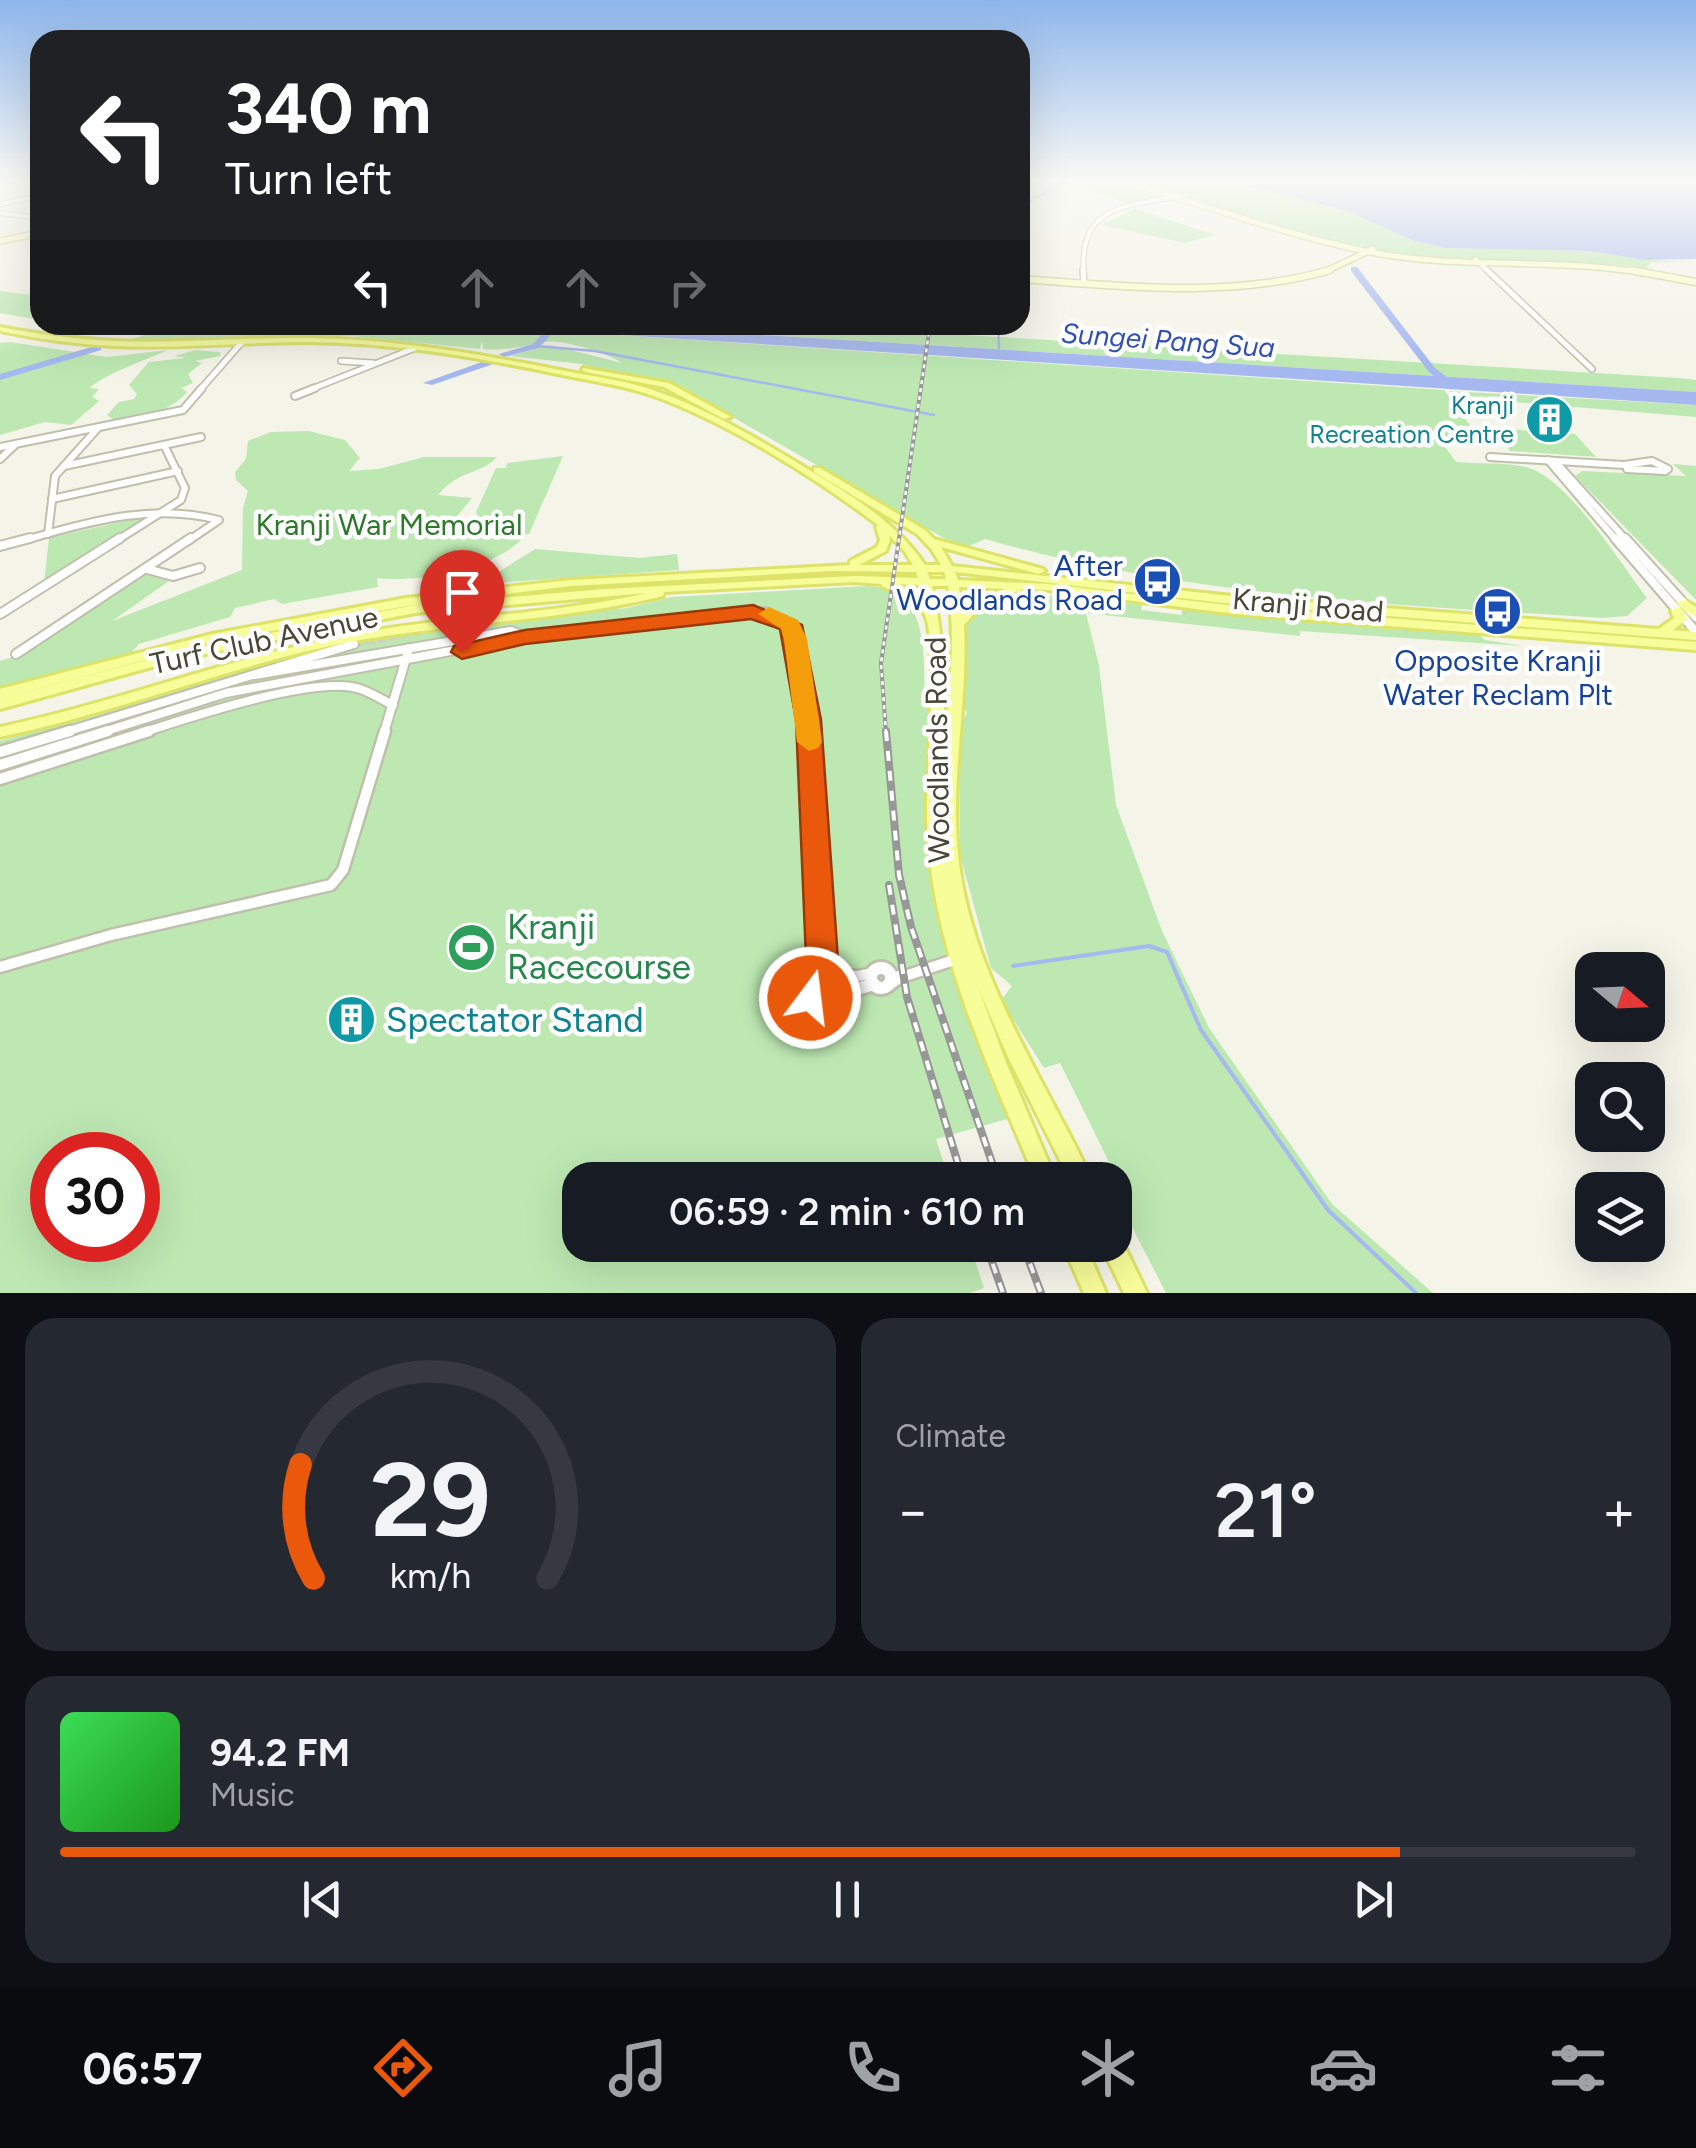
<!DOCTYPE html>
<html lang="en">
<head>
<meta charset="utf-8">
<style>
	body { margin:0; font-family:Figtree,sans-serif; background:#242831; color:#f1f3f6; height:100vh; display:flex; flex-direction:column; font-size:38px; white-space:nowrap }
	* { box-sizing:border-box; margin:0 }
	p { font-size:32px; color:#9ea1a6 }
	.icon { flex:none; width:55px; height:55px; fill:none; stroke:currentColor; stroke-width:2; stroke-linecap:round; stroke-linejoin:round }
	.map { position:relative; height:1293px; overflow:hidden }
	.side { display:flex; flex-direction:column; gap:25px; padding:25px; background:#0d0f14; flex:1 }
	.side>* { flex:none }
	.banner { position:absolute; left:30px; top:30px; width:1000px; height:305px; border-radius:30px; box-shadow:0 10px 40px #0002; background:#202124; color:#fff; overflow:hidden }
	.needle { width:65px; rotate:109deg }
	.buttons { position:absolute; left:1575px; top:952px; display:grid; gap:20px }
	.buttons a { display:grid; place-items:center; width:90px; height:90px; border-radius:20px; background:#171b24; box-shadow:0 10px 40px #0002; font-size:50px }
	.speed { position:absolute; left:30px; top:1132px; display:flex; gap:20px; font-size:50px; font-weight:700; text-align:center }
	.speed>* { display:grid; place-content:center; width:130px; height:130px; border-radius:50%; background:#171b24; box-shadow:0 10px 40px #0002; line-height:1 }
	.speed .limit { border:15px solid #d22; background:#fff; color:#111 }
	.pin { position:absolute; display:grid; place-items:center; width:85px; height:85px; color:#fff; margin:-102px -42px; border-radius:50% 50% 50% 0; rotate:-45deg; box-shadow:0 0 10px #0007 }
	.pin .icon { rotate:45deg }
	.me { position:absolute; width:110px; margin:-55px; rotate:15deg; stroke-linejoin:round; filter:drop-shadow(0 0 8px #0008) }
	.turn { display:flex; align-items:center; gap:35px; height:210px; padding:0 30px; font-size:45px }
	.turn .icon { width:130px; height:130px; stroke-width:2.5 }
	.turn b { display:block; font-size:70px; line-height:85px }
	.lanes { display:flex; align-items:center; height:95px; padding:0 30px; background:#0003; justify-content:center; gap:50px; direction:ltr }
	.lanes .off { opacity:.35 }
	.big { font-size:75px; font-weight:600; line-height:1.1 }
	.side .widget { flex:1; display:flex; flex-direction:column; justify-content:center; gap:15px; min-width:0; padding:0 35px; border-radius:30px; background:#242831 }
	.side .dial { align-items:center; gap:0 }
	.dial svg { height:260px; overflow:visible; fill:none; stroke:#363941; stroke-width:7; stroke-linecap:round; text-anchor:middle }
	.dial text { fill:#f1f3f6; stroke:none }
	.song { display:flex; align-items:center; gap:30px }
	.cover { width:120px; height:120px; border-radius:15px; background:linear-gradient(135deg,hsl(130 70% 55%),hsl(120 70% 35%)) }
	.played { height:10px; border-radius:5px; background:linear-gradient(90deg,#ea580c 85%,#363941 85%) }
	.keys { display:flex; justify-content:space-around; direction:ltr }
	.heat { display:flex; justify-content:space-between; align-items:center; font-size:55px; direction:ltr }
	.side .tiles { flex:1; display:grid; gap:25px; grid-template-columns:1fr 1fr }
	.widget:last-child { grid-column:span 2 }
	.trip { position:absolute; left:562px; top:1162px; width:570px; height:100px; border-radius:30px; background:#171b24; box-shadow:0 10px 40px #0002; font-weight:600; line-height:100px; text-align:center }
	.tabs { display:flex; height:160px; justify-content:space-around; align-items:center; background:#090b0e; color:#9ea1a6 }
	.tabs .icon { width:70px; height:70px }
	.tabs .current { color:#ea580c }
	.tabs b { font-size:45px; color:#f1f3f6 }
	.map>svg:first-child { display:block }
</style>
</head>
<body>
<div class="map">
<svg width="1696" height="1293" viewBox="0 0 1696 1293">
	<rect width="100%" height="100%" fill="#f4f4e9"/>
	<!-- green -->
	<g fill="#bde8b2" fill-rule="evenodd">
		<path d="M1113,180L1163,195L1164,197L1132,204L1063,182Z"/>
		<path d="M1125,180H1202L1257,188L1347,210L1411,240L1446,248L1590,251L1644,260L1696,262H1651L1646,268C1569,258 1499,264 1424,256C1322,245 1223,208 1125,180Z"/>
		<path d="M1135,209L1216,235L1185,243L1101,225Z"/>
		<path d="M0,291L40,296V320L0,313Z"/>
		<path d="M246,325H467L1444,390L1484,444L1441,441L1456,462C1478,464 1504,462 1526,467C1567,477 1621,564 1647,598L1627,616L1603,618C1399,605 1182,596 985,539L963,549L684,389L581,364L510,356L550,345L622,363C608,353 562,339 546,342C527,345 504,352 483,349L482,340L480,349L352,336L128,340L169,328L231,331Z"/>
		<path d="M672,325H916L915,332L1678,378L1696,380V392L681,330Z"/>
		<path d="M10,342L107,357L168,350C148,359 104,374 90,388L99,389L92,397L99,401L71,425L45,422L0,435V343Z"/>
		<path d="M196,350L220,352V356L195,361L202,363L188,374L193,383L181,388L187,392C168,414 142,416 114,420L107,415L119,402L134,399L137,394L129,385L149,362L185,358L174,356Z"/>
		<path d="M1449,391L1696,405V417L1454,397Z"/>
		<path d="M1492,428L1575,434L1596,457L1510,451Z"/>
		<path d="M309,431L345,440L360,458L349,471L379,469L424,457H497C481,475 461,468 438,495L472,498L449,526L483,533L476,512L496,468H506L507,463L563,456L529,534L517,535L525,536C496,569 420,583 377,578L378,587L282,604L274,599L235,608L230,617L139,644L132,652L0,689V661L16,656L144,574L169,581L112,621L242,570L243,508L248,491L236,480L235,472L246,459L248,441L271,432Z"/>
		<path d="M1673,464L1696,466V600L1575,476L1582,471L1686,476Z"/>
		<path d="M151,515L44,583L49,538Z"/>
		<path d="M535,549L639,558L677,554L679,570L494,583V575Z"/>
		<path d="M868,586C932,590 923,656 925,705L933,706L930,830L1011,1118L936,1139L949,1180H580V1245H970L984,1288L970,1293H0V741L296,653L420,626L627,608L671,597ZM52,1155H138V1240H52Z"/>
		<path d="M1037,594L1142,605L1141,610L1182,615V610H1197L1477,633L1485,640L1523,646L1300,631V636L1086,613L1099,666L1116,805L1162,931L1209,1028L1332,1204L1433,1293H1166L1115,1194V1180L1106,1176L1114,1172L1060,1063L1044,1068L1001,1000L1012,986L991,968L960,855L959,727L967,713L961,701L967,619L980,605L1005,596Z"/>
	</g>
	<!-- water -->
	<g fill="#a6b8f0">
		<path d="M1201,180H1696V259L1644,260L1590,251L1446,248L1411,240L1348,211L1257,188Z"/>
		<path d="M467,325H672L681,330L1696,392V405Z"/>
	</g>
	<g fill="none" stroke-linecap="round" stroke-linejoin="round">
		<!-- stream-far1 -->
		<g stroke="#a6b8f0" stroke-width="2.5">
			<path d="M1020,206L1070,180"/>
			<path d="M998,325L999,348"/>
			<path d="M536,346L595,351L934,415"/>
		</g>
		<!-- stream -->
		<path stroke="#a6b8f0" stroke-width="4" d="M1013,966L1149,946L1167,952L1201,1030L1328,1210L1416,1293"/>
		<!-- river -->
		<g fill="#a6b8f0" fill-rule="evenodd">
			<path d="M1351,267H1357L1435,368L1452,381V385H1444L1429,372L1351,271Z"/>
			<path d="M551,325L558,327L539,348L504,357L499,354L533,344Z"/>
			<path d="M98,345L101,346V350L0,380V374Z"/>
			<path d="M493,358L498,361L496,363L432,385L423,383Z"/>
		</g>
		<!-- street-tunnel -->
		<path stroke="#d2d1c5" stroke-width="8" stroke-dasharray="8 4" stroke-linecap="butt" d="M354,644L452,625L507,632"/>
		<defs>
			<g id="street-far5">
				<path d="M0,204L40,196"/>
				<path d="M0,213L40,218"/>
				<path d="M1475,259L1490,273"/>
				<path d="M1084,273C1078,205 1126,206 1180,196"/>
			</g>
			<g id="street-far4">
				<path d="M1083,270L1084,283"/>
				<path d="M1487,270L1592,369"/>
				<path d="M341,361L373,363"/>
				<path d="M200,390L242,342"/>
				<path d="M309,390L415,348"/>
			</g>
			<g id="street-far3">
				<path d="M295,396L315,388"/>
				<path d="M0,447L183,410L202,388"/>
				<path d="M1490,457L1624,465L1652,461L1668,469L1665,471"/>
				<path d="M0,459L16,444"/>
				<path d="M1548,460L1617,541"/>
				<path d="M1555,461L1627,541"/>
				<path d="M64,466L201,437"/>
				<path d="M1627,469L1665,471"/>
				<path d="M52,499L178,471"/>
				<path d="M48,534L55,476L97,429"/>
				<path d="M21,541C87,523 150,502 219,520L188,541"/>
				<path d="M116,541L181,500L185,488L164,445"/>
			</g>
			<g id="street-far2">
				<path d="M1615,538L1696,632"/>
				<path d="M1625,538L1696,617"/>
				<path d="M0,546L30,538"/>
				<path d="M147,569L173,576L200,568"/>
				<path d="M0,614L120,538"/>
				<path d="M16,654L191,538"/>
				<path d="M255,675L511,631L525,637"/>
				<path d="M62,733L354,644"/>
				<path d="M100,733L226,693L525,637L765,612L791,625L809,733"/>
				<path d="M141,733C188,718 312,676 357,688C369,691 382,700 393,705"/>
				<path d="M384,733L409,648"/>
			</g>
			<g id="street-far1">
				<path d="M809,731L822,960L832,978"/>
				<path d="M0,752L70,731"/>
				<path d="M0,765L108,731"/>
				<path d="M0,779L149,731"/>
				<path d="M0,967L111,935L331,885L343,870L385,731"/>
				<path d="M843,979L873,973"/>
				<path d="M896,979L957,959"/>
			</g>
			<g id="street">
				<circle cx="881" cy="978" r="10"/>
				<circle cx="822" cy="989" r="15"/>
				<path d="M835,981L855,977"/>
				<path d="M888,985L899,977"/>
				<path d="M836,995L874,984"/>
			</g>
			<g id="secondary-far1">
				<path d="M1119,180C1202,204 1285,235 1370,252C1460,270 1554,257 1645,273"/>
				<path d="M0,241L40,233"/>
				<path d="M1322,273L1373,249"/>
			</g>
			<g id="secondary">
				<path d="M1631,270L1696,282"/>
				<path d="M1020,279C1123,286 1230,299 1330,270"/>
			</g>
			<g id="primary">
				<path d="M0,327C37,334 74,339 113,341C178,344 244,337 310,338C396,339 480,354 565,371C597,377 630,381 661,393C708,410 753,436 796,462C844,491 893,518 925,565H941L932,550L917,534L814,472V468H820L925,530L934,539L1043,569L1045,571L1039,574L941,547L952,566L1232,596L1659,629L1674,618L1671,611L1677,607L1681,608L1687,619L1673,630L1696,632V640L1232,604L955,572L958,580L1048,584L1235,606L1696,642V650L1235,614L1048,590L1023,589L982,605L964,625C968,705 949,783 959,863C969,946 1011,1024 1050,1098C1064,1125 1080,1152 1091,1180H1070L1008,1057L978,987L1005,1060L1056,1180H1036C988,1065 930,945 927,819C926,761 935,702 930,644C929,635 929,623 925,615C915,599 899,594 882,586L881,584L854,582L664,592L663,596C556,622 446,623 339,644C224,668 115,713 0,737V727C114,703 224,660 338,637C440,616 545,616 647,593L415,613L184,658L0,709V699L184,650L415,605L604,589L854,576L918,578L916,572L832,571L571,586L406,606L212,642L0,699V689L212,634L406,598L571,580L850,565V561L877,547L880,540L876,527L878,525C815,477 728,423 654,396C623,385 590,381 558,374C476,357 394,343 310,342C244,342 179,349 113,346C75,344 38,339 0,331ZM889,535L905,552L913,565H859L886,551L890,540ZM927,572H944L946,579H930ZM896,584L921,585L923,598L921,595ZM932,586H948C957,643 948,701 943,757C945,699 945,643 932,586ZM959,587L1006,589L974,599L963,611Z"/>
				<path d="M583,368L669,383L731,417L724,419L664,387L586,372L582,370Z"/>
				<path d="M1684,600L1696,607V617L1680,607L1678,604L1680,601Z"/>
				<path d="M1115,1235L1120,1237L1147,1293H1124L1101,1245H1115Z"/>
				<path d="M1063,1245H1085L1106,1293H1084Z"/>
			</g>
		</defs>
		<!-- street-far5 casing -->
		<use href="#street-far5" stroke="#bfc0ab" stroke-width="6"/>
		<!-- street-far4 casing -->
		<use href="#street-far4" stroke="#bfc0ab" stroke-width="8"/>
		<!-- street-far3 casing -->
		<use href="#street-far3" stroke="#bfc0ab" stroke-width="10"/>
		<!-- street-far2 casing -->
		<use href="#street-far2" stroke="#bfc0ab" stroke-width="12"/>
		<!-- street-far1 casing -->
		<use href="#street-far1" stroke="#bfc0ab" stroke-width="15"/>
		<!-- street casing -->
		<use href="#street" stroke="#bfc0ab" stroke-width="18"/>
		<!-- secondary-far1 casing -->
		<use href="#secondary-far1" stroke="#cbd096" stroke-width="8"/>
		<!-- secondary casing -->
		<use href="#secondary" stroke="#cbd096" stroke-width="9"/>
		<!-- primary casing -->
		<use href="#primary" stroke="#dde368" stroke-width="6"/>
		<!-- street-far5 -->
		<use href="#street-far5" stroke="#fff" stroke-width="4"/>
		<!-- street-far4 -->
		<use href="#street-far4" stroke="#fff" stroke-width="5"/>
		<!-- street-far3 -->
		<use href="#street-far3" stroke="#fff" stroke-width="6"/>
		<!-- street-far2 -->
		<use href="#street-far2" stroke="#fff" stroke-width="8"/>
		<!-- street-far1 -->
		<use href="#street-far1" stroke="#fff" stroke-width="10"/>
		<!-- street -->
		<use href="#street" stroke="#fff" stroke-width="12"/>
		<!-- secondary-far1 -->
		<use href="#secondary-far1" stroke="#f8fec9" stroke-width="5"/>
		<!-- secondary -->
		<use href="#secondary" stroke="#f8fec9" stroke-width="6"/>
		<!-- primary -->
		<use href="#primary" fill="#f7fd99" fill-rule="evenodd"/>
		<defs>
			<path id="rail-far1" d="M886,733L881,663L930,325"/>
			<g id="rail">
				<path d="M886,731L899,875L911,927L998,1180"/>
				<path d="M889,885L907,997L963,1180"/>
				<path d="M986,1245L1003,1293"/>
				<path d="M1023,1245L1041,1293"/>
			</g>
		</defs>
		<!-- rail-far1 casing -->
		<use href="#rail-far1" stroke="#979797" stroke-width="4"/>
		<!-- rail casing -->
		<use href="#rail" stroke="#979797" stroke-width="8"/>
		<!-- rail-far1 -->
		<use href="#rail-far1" stroke="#fff" stroke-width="2.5" stroke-dasharray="4" stroke-linecap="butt"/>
		<!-- rail -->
		<use href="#rail" stroke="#fff" stroke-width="4" stroke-dasharray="10" stroke-linecap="butt"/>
	</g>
	<!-- sky -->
	<linearGradient id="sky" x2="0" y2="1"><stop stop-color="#8db6eb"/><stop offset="0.5" stop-color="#fafaf5"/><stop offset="1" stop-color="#fafaf5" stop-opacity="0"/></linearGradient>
	<rect width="1696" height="361" fill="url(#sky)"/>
	<!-- route -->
	<path fill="#ea580c" stroke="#983908" stroke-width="2.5" d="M753,605L802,625L821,720L838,960L823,988L826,998L821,1009L810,1013L798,1009L791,986L806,958L796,720L780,629L751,619L525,644L462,659L451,652L454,646L525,630Z"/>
	<!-- slow -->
	<path fill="#f59e0b" d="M769,607L798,620L807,639L822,742L818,748L809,751L797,742L784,639L781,629L758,614Z"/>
	<!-- icons -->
	<defs>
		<symbol id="building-disc" viewBox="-11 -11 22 22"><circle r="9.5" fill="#0f9aa8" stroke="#fff"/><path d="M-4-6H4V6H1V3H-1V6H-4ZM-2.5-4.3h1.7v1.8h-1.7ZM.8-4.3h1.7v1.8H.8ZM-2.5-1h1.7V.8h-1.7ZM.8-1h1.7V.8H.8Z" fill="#fff"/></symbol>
		<symbol id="bus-disc" viewBox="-11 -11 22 22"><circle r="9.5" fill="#1a4fb4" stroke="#fff"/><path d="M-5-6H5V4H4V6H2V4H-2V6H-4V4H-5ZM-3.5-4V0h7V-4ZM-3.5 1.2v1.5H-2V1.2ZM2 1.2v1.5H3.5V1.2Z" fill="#fff"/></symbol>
		<symbol id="stadium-disc" viewBox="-11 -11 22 22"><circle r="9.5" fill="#2e9e5b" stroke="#fff"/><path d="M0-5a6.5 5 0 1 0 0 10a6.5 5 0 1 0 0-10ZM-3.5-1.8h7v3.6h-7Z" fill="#fff"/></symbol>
	</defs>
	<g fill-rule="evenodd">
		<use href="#building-disc" x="1522" y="392" width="55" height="55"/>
		<use href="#bus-disc" x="1130" y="554" width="55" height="55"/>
		<use href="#bus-disc" x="1470" y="584" width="55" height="55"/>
		<use href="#stadium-disc" x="444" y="920" width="55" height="55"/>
		<use href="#building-disc" x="324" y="992" width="55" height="55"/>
	</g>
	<g text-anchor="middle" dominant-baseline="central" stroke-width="9" stroke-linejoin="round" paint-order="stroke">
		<!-- far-culture labels -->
		<g font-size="25" fill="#0d838f" stroke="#fff" text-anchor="end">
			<text x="1514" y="405">Kranji<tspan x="1514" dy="29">Recreation Centre</tspan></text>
		</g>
		<!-- far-water labels -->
		<g font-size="28" font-style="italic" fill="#314fb3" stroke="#fff">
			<text transform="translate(1168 340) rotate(4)">Sungei Pang Sua</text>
		</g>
		<!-- park labels -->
		<g font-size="30" fill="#2d792a" stroke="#fff">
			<text x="389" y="524">Kranji War Memorial</text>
		</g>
		<!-- transit labels -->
		<g font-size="30" fill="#164399" stroke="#fff" text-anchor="end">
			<text x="1123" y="565">After<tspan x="1123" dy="34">Woodlands Road</tspan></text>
			<text x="1498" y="660" text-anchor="middle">Opposite Kranji<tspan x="1498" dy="34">Water Reclam Plt</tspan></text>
		</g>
		<!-- street labels -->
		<g font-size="30" fill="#484737" stroke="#fff">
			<text transform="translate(1308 605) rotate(5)">Kranji Road</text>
			<text transform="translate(264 640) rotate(-12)">Turf Club Avenue</text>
			<text transform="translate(937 750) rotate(-91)">Woodlands Road</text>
		</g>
		<!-- near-leisure labels -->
		<g font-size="35" fill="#27864d" stroke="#fff" text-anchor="start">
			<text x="507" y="927">Kranji<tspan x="507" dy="40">Racecourse</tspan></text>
		</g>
		<!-- near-culture labels -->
		<g font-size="35" fill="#0d838f" stroke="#fff" text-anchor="start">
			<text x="386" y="1020">Spectator Stand</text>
		</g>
	</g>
</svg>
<div class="buttons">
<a><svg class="needle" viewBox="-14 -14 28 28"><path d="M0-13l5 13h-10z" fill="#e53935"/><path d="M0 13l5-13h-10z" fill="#9ea1a6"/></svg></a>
<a><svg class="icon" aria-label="search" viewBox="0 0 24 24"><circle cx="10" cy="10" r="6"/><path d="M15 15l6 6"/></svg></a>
<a><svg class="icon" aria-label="layers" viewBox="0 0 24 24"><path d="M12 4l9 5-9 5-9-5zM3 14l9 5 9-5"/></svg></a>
</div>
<div class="speed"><div class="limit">30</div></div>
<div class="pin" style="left:462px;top:652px;background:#d93025"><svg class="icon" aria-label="arrive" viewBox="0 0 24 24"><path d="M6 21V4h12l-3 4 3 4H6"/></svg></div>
<svg class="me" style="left:810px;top:998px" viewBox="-20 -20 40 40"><circle r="17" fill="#ea580c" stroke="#fff" stroke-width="3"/><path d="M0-11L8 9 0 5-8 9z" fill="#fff"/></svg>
<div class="trip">06:59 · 2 min · 610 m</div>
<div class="banner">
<div class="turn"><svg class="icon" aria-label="left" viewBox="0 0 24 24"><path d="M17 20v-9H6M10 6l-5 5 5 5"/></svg><div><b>340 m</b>Turn left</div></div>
<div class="lanes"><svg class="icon" aria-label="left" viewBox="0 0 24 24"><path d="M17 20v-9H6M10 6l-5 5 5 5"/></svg><svg class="icon off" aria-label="ahead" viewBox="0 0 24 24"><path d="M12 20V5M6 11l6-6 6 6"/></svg><svg class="icon off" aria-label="ahead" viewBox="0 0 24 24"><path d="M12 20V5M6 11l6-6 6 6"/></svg><svg class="icon off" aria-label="right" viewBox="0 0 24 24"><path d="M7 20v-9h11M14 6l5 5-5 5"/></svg></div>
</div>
</div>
<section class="side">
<div class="tiles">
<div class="widget dial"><svg viewBox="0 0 100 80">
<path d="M14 69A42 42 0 1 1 86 69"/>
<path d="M14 69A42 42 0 0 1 10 34" stroke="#ea580c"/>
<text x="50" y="56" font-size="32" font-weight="700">29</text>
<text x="50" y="72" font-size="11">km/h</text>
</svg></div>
<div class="widget"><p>Climate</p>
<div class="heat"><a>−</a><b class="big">21°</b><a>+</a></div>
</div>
<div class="widget">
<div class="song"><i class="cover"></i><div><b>94.2 FM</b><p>Music</p></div></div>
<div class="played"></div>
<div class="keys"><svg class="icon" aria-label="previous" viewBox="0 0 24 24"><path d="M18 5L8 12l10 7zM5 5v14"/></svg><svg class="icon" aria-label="pause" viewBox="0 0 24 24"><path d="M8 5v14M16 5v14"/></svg><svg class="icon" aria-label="next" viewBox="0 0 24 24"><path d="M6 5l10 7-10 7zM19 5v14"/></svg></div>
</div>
</div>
</section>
<nav class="tabs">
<b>06:57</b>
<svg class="icon current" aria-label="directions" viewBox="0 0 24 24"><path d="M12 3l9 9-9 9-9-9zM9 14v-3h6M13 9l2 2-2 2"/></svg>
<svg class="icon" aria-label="music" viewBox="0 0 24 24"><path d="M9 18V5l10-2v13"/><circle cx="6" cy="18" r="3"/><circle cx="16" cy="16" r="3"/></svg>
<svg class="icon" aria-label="phone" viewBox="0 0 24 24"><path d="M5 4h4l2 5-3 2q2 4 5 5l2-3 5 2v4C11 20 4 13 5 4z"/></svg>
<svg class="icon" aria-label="climate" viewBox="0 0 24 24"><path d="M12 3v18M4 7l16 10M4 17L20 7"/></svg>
<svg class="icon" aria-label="car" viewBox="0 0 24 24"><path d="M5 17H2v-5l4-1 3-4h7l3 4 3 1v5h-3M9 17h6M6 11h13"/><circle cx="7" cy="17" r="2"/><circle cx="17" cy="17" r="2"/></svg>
<svg class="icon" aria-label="filters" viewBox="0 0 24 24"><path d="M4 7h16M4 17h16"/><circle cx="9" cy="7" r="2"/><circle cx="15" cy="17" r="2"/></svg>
</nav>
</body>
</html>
